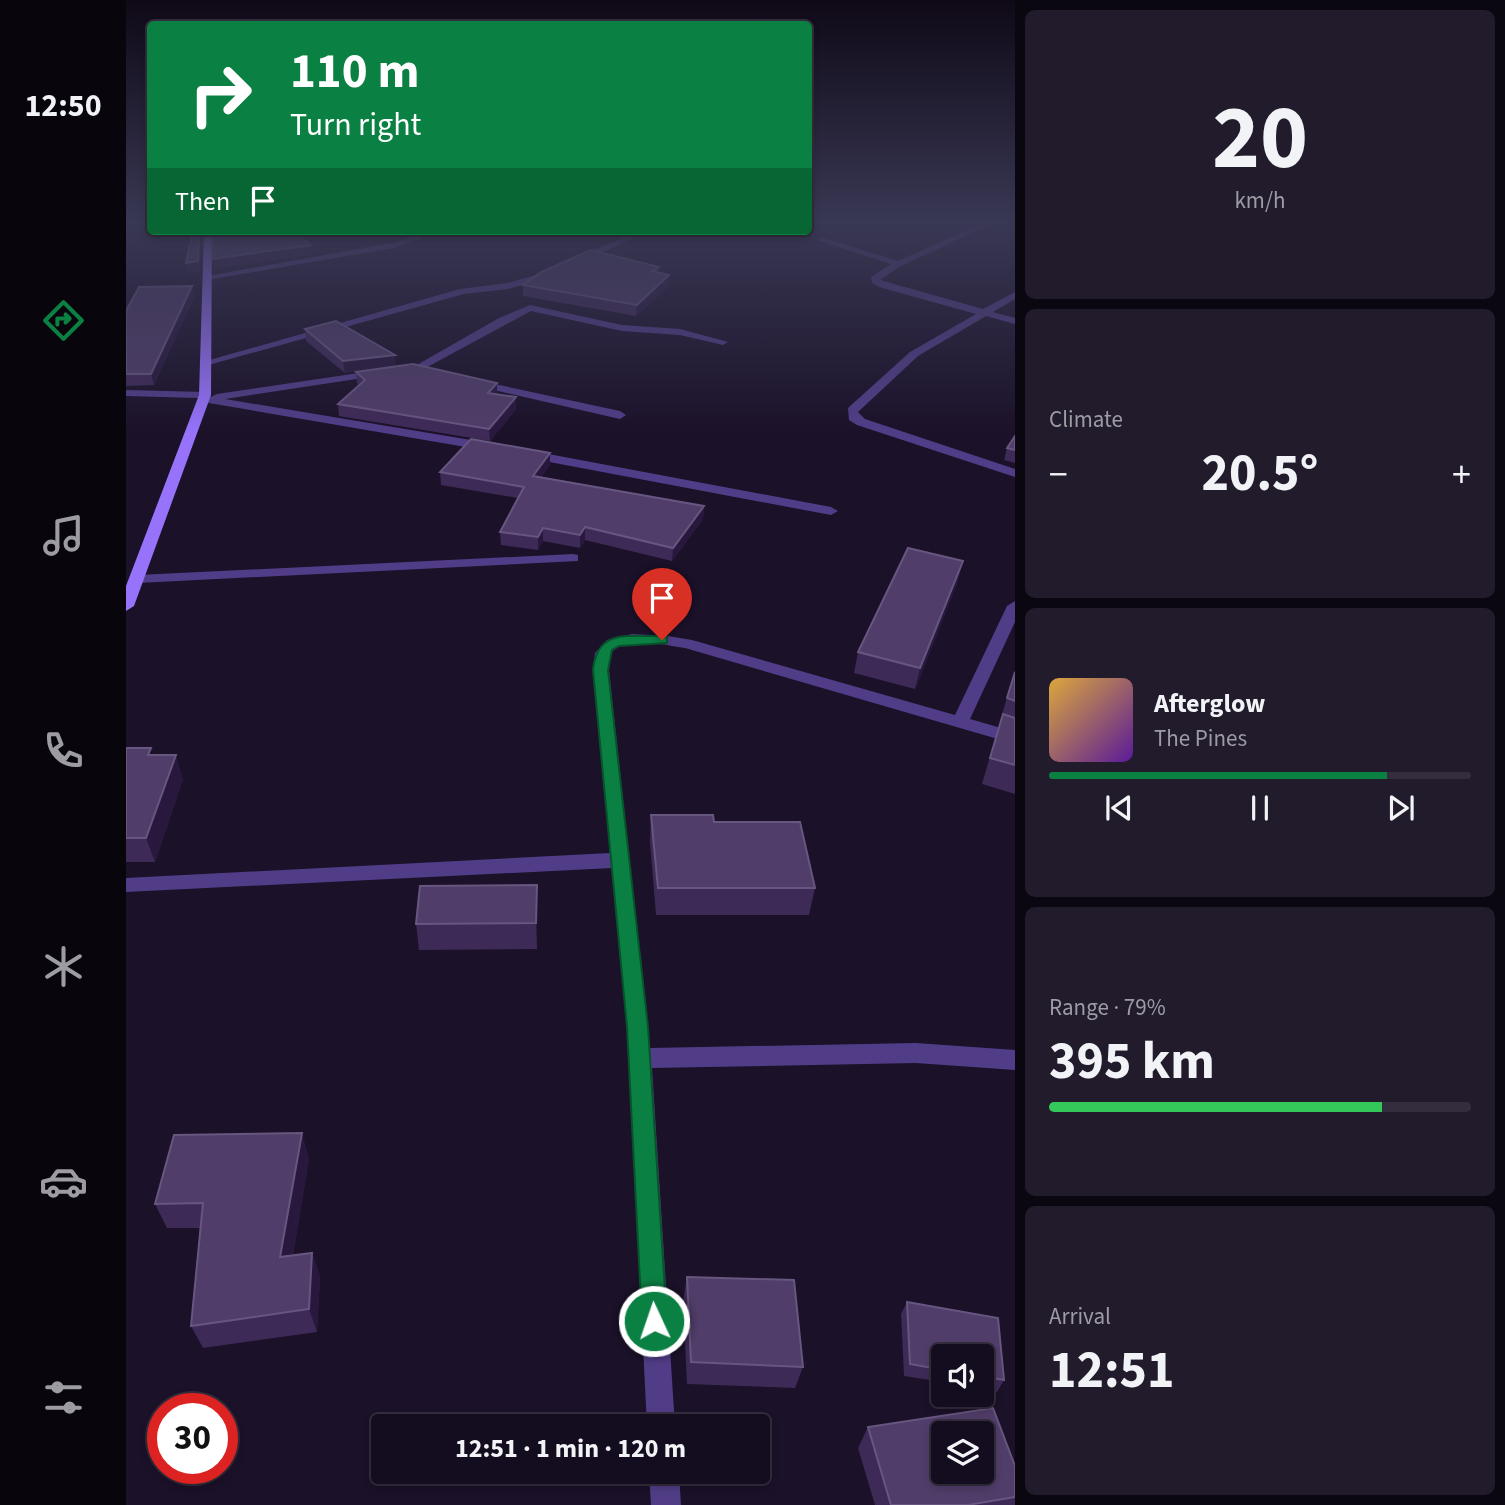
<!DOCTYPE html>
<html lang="en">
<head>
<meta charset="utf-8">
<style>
	body { margin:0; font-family:"Source Sans 3",sans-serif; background:#211b2c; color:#f1f3f6; height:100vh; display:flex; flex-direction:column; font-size:26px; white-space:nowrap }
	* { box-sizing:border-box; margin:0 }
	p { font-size:23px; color:#9d9ca4 }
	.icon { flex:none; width:38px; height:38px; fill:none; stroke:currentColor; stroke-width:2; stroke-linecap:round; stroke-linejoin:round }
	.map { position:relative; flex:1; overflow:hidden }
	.drawer { display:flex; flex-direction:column; gap:10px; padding:10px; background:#0b0711; width:490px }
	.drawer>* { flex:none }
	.hud { position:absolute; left:21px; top:21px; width:665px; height:214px; border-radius:7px; box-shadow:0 4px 10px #0003,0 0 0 2px #332d3d; background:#0b8043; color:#fff; overflow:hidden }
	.fabs { position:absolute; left:805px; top:1344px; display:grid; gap:14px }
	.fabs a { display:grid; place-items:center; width:63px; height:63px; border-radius:7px; background:#140d1f; box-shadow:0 4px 10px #0003,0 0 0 2px #332d3d; font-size:35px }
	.speed { position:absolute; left:21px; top:1393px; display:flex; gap:14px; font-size:35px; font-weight:700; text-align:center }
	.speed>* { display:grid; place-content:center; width:91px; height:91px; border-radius:50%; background:#140d1f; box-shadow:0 4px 10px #0003,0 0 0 2px #332d3d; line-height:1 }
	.speed .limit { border:10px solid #d22; background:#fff; color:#111 }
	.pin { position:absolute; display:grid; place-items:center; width:60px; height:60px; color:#fff; margin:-72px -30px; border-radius:50% 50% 50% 0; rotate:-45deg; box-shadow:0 0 7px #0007 }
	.pin .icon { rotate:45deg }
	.me { position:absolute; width:77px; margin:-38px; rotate:357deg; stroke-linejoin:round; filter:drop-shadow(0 0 5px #0008) }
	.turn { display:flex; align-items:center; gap:24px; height:147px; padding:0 28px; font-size:32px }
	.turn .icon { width:91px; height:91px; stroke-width:2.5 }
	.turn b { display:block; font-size:49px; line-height:60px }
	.then { display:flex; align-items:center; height:66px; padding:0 28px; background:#0003; gap:14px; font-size:26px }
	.big { font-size:52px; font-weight:700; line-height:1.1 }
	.drawer .widget { flex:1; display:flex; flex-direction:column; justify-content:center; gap:10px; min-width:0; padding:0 24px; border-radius:10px; background:#211b2c }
	.drawer .dial { align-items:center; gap:0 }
	.dial b { font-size:91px; line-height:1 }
	.song { display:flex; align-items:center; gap:21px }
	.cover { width:84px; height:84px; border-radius:10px; background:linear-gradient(135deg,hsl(40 70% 55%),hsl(270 70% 35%)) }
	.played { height:7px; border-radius:4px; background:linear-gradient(90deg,#0b8043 80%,#332d3d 80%) }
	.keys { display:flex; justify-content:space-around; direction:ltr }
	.heat { display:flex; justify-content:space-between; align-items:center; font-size:38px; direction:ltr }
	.charge { height:10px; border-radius:5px; background:linear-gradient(90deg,#34c759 79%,#332d3d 0) }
	.trip { position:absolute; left:245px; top:1414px; width:399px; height:70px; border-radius:7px; background:#140d1f; box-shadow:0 4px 10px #0003,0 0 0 2px #332d3d; font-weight:700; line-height:70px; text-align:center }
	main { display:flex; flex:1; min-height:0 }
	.dock { display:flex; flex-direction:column; width:126px; justify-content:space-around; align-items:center; background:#08050c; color:#9d9ca4 }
	.dock .icon { width:49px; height:49px }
	.dock .active { color:#0b8043 }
	.dock b { font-size:32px; color:#f1f3f6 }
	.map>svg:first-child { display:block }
</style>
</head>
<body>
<main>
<nav class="dock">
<b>12:50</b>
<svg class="icon active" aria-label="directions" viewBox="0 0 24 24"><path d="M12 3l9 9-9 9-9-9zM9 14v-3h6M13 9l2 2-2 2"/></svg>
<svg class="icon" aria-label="music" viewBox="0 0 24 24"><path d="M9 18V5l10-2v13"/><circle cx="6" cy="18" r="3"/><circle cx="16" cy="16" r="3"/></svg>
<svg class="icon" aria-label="phone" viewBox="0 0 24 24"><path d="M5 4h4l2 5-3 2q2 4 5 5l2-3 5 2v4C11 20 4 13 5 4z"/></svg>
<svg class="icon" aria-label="climate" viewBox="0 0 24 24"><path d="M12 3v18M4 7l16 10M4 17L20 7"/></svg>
<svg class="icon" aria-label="car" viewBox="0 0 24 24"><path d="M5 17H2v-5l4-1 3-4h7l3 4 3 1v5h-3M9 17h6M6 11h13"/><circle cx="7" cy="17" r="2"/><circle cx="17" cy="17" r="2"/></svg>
<svg class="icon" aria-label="filters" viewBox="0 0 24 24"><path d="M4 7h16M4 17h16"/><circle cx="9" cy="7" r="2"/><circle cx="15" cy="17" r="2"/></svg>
</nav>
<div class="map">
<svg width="889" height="1505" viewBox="0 0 889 1505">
	<rect width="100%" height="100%" fill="#1b1129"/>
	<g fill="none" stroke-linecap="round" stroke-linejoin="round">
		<!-- street -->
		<g fill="#513d87" fill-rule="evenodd">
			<path d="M854,224H866L773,267L754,280L857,309L889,292V299L867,312L889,318V324L860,316L792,356L732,412L739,419L889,469V477L731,425L723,420L722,408L784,352L850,314L753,287L746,283L745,277L765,264L691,240L698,238L772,261Z"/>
			<path d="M302,231H315L268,248L81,280L76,277L266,243Z"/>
			<path d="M512,231H523L420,278L382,289L338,294L79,366L73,363L334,289L381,283L414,274Z"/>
			<path d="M404,305L496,325L554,329L602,342L597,345L554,335L496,331L405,311L292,372L282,370L373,318Z"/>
			<path d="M253,370L259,373L257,375L99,399L363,443L369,447L363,451L77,402L72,398L0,396V390L79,392L85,397L91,394Z"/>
			<path d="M350,380L494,411L500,415L494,419L346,385V381Z"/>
			<path d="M401,450L705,507L712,511L705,515L397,457L395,454Z"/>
			<path d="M447,554L452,555V561L12,583L5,579L12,575Z"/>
			<path d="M889,601V622L844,719L889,732V744L559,648C537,645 501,635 485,653L483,670L524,1048L790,1043L889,1050V1070L790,1063L526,1068L549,1426H521L501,1027L486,868L0,892V878L484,853L467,670L469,653L481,640L506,634L542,636L566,640L829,715L881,606Z"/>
			<path d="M523,1472H553L555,1505H525Z"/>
		</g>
		<!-- secondary -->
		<path fill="#9773fc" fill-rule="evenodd" d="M78,231H86L85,395L8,606L0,611V586L73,395Z"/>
	</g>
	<!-- wall -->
	<g fill="#3e2a57">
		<path d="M533,267L532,272L543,275V286L510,316L397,296V285Z"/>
		<path d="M68,297L28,385L0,386V311Z"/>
		<path d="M179,329L269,355L219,373L180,341Z"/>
		<path d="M230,372L371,383V394L390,409L364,441L213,416L212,404L233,385L231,383Z"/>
		<path d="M889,436V463L878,460L881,448Z"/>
		<path d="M424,453V465L415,477L578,506L577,519L546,561L459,540L454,548L417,541L412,550L375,545L374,532L392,498L315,485L314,472Z"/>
		<path d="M832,581L789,689L728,673L732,652Z"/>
		<path d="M889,670V794L856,784Z"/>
		<path d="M0,748L27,755L57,779L29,862H0Z"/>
		<path d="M525,815L588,822L689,888L683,915H530L524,842Z"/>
		<path d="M411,912V949L293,950L290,924Z"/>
		<path d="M183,1158L167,1256L186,1253L194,1277L191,1332L77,1348L65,1326L74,1228H41L29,1204Z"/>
		<path d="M561,1277L677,1367L669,1388L561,1384L557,1301Z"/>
		<path d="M781,1302L872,1318L878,1380L871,1392L856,1389V1356H817V1382L778,1376L775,1314Z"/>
		<path d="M742,1427L889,1466V1505H749L732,1448Z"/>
	</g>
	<!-- shaded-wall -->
	<g fill="#28183d">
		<path d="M73,231H75L74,272L62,273L60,263Z"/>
		<path d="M185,245L186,255L88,269L86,259Z"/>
		<path d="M543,275V286L510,316L511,305Z"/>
		<path d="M66,286L68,297L28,385L25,374Z"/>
		<path d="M269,355L270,366L219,373L217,361Z"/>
		<path d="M371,383V394L362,393Z"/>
		<path d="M390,397V409L364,441L363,429Z"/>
		<path d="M424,453V465L407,488V476Z"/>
		<path d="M578,506L577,519L546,561L547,548Z"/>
		<path d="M459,527V540L454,548V535Z"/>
		<path d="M417,528V541L412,550V537Z"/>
		<path d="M837,561L832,581L789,689L794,668Z"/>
		<path d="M50,755L57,779L29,862L20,838Z"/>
		<path d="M411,885V949L410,923Z"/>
		<path d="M176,1133L183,1158L163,1281L154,1257Z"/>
		<path d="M186,1253L194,1277L191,1332L183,1309Z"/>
	</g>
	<!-- building -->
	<g fill="#503d69" stroke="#675680" stroke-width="2" fill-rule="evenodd">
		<path d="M67,231H73L72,261L60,263Z"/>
		<path d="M87,231H168L185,245L86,259Z"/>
		<path d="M465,250L533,267L526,271L543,275L511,305L397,285L415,272Z"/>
		<path d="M66,286L25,374H0V311L13,287Z"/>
		<path d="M210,321L269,355L217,361L179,329Z"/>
		<path d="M287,364L371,383L362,393L390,397L363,429L212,404L239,380L230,372Z"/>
		<path d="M889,436V450L881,448Z"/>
		<path d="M345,439L424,453L407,476L578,506L547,548L459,527L454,535L417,528L412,537L374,532L398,487L314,472Z"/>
		<path d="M782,548L837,561L794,668L732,652Z"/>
		<path d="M889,672V701L881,698Z"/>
		<path d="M877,714L889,718V765L864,758Z"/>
		<path d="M0,748H25L22,755H50L20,838H0Z"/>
		<path d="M525,815H587L588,822H674L689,888H532Z"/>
		<path d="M411,885L410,923L290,924L294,886Z"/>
		<path d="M176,1133L154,1257L186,1253L183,1309L65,1326L77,1203L29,1204L48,1135Z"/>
		<path d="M561,1277L668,1280L677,1367L565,1362Z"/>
		<path d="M781,1302L872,1318L878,1380L856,1376V1356H817V1370L784,1364Z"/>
		<path d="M867,1408L889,1466V1497L842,1505H765L742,1427ZM817,1433H856V1472H817Z"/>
	</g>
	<!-- sky -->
	<linearGradient id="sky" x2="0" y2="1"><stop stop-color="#0f0917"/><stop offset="0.51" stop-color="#393854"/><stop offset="1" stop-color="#393854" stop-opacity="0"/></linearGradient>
	<rect width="889" height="435" fill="url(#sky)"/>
	<!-- route -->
	<path fill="#0b8043" stroke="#07532c" stroke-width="2" d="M536,636L541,637V643L493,646L486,650L482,670L522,1027L541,1321L537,1330L528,1333L520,1330L516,1321L501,1027L467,670C471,628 503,637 536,636Z"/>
</svg>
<div class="fabs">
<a><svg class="icon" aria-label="sound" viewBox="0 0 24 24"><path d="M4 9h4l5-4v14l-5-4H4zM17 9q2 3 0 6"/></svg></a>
<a><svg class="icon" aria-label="layers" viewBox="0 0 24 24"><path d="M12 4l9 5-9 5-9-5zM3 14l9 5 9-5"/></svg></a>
</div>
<div class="speed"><div class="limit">30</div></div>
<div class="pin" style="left:536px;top:640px;background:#d93025"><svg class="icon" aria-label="arrive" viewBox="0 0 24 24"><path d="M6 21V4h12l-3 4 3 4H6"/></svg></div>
<svg class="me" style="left:528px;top:1321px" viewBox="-20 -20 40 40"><circle r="17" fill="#0b8043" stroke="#fff" stroke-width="3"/><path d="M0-11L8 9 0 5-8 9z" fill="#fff"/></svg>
<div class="trip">12:51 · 1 min · 120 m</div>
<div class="hud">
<div class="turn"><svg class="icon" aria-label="right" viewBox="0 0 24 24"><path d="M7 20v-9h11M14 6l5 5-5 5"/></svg><div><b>110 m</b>Turn right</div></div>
<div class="then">Then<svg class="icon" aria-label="arrive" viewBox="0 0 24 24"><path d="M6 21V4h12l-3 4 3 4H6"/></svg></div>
</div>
</div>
<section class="drawer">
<div class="widget dial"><b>20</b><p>km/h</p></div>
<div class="widget"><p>Climate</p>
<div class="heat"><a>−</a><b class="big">20.5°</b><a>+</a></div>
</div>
<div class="widget">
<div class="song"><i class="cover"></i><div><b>Afterglow</b><p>The Pines</p></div></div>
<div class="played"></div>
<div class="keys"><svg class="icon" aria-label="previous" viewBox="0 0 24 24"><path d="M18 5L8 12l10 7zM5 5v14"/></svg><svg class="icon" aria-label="pause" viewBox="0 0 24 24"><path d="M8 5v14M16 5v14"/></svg><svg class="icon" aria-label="next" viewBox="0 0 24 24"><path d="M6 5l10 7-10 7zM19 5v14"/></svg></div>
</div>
<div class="widget"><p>Range · 79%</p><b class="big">395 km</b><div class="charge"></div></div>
<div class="widget"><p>Arrival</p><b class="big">12:51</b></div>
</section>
</main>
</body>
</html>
